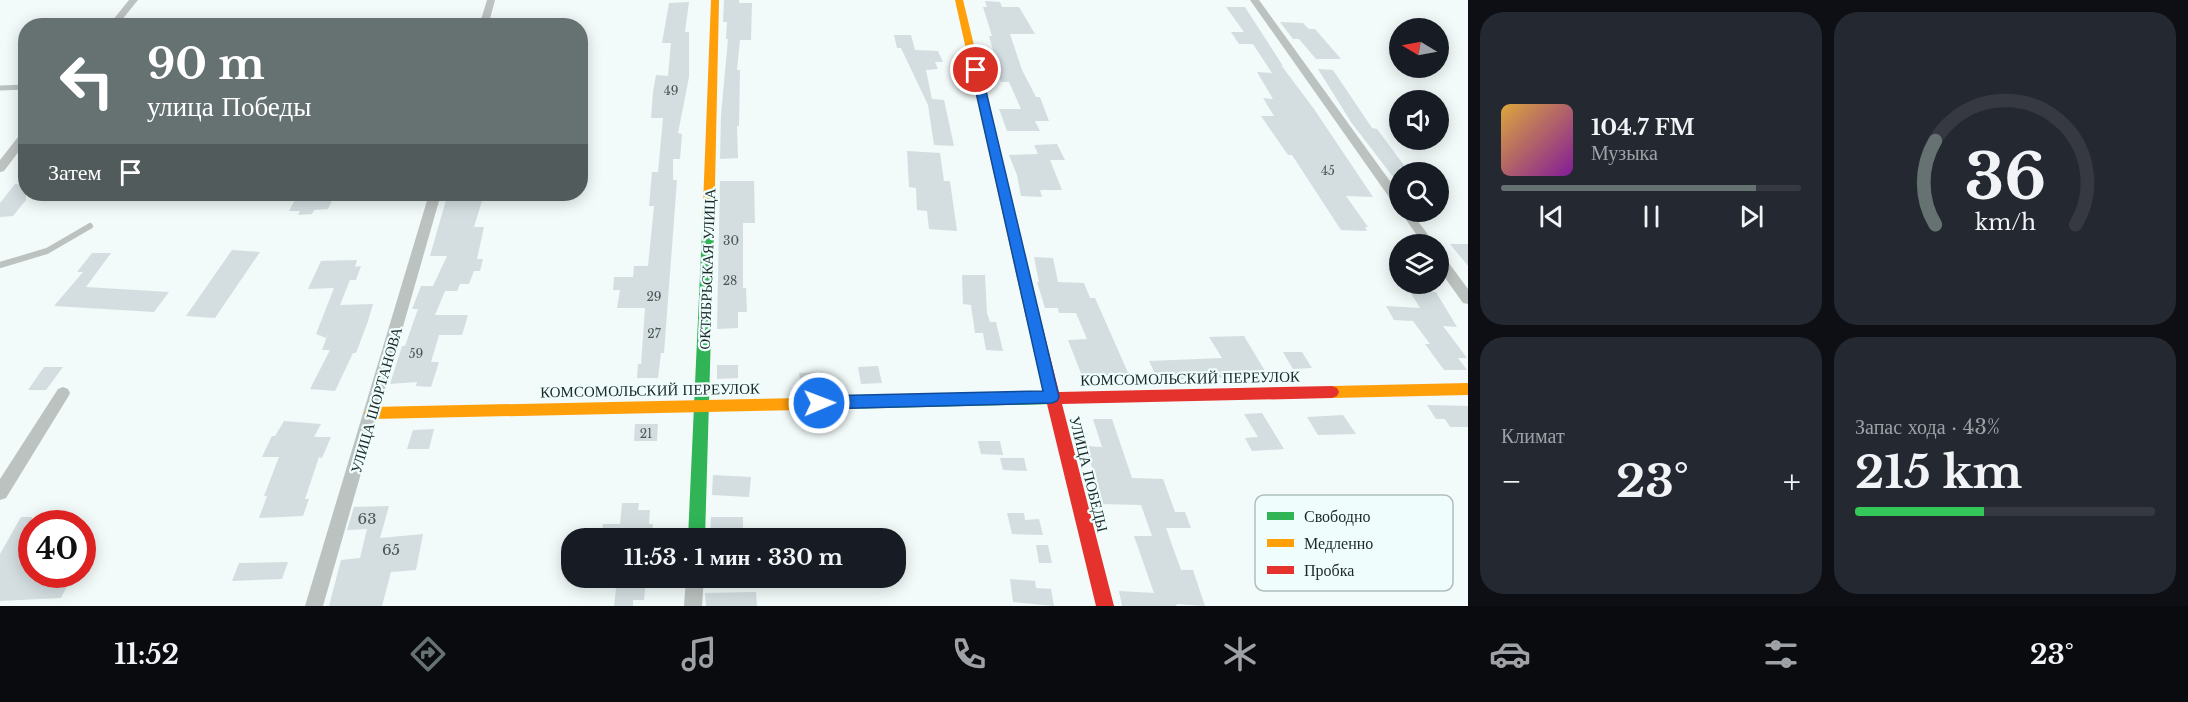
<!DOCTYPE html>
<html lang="ru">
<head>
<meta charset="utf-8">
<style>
	body { margin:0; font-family:"Libre Baskerville",serif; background:#242831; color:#f1f3f6; height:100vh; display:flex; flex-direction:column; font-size:22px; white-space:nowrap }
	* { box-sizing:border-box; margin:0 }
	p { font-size:20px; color:#9ea1a6 }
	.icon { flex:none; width:33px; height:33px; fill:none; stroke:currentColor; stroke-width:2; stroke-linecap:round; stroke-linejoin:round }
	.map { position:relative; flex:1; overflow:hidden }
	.drawer { display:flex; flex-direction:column; gap:12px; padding:12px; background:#0d0f14; width:720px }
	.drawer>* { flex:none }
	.hud { position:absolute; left:18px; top:18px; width:570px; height:183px; border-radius:24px; box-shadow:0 3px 15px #0003; background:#667272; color:#fff; overflow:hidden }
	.needle { width:39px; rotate:280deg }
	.controls { position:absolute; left:1389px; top:18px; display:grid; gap:12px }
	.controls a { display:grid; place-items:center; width:60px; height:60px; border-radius:50%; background:#171b24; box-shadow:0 3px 15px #0003; font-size:30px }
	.speed { position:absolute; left:18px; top:510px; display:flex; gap:12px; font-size:30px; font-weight:700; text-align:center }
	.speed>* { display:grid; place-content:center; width:78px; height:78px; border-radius:50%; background:#171b24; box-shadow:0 3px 15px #0003; line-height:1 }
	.speed .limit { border:9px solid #d22; background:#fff; color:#111 }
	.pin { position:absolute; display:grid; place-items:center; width:51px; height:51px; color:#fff; margin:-26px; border:3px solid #fff; border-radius:50%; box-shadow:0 2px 6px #0007 }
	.me { position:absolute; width:66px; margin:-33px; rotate:89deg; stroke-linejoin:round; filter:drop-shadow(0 0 4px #0008) }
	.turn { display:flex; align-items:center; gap:21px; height:126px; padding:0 30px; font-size:27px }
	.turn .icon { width:78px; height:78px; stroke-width:2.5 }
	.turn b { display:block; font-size:42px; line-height:51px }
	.then { display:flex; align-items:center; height:57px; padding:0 30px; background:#0003; gap:12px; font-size:22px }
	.big { font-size:45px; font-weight:700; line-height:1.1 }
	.drawer .card { flex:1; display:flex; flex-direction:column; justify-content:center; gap:9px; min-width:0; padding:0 21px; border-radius:24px; background:#242831 }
	.drawer .dial { align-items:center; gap:0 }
	.dial svg { height:156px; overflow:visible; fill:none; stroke:#363941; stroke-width:7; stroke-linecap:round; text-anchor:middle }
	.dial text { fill:#f1f3f6; stroke:none }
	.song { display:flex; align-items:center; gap:18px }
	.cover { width:72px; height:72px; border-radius:9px; background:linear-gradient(135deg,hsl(40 70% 55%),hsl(290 70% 35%)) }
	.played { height:6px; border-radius:3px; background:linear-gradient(90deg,#667272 85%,#363941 85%) }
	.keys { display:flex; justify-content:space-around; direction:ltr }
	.heat { display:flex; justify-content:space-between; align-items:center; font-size:33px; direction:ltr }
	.charge { height:9px; border-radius:4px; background:linear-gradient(90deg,#34c759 43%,#363941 0) }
	.drawer .tiles { flex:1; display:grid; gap:12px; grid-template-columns:repeat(2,1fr) }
	.trip { position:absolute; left:561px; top:528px; width:345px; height:60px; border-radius:24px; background:#171b24; box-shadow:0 3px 15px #0003; font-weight:700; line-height:60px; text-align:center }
	.tabs { display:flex; height:96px; justify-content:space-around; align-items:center; background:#090b0e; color:#9ea1a6 }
	.tabs .icon { width:42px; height:42px }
	.tabs .current { color:#667272 }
	.tabs b { font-size:27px; color:#f1f3f6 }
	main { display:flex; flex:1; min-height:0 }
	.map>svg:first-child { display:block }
</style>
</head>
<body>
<main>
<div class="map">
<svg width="1468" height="606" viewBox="0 0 1468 606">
	<rect width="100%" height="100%" fill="#f2fafa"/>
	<!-- building -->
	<g fill="#d4dee0">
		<path d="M724,0H739V3H752L751,40H740L737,70H740L739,126H737L738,158L720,159L721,115L728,39H726L727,22H723Z"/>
		<path d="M985,1L1000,2L1002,7H1019L1035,34H1010L1022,70L1036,97H1040L1049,121H1035L1040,131H1007L999,109H1021L1009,82H1001L992,62H994L992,54H994L989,36H992L983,7H987Z"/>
		<path d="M689,2L685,32H689V77L678,133L682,134L680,159H673V180H677L664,353H661L658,378H637L638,364H641L645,308H617L620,290H613L614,277H633L634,266H648L654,206H649L652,172H658L663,118H651L653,92L656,75L668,76L671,43H662L669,3Z"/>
		<path d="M1226,7H1245L1283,66L1281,65L1314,109L1373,197L1346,196L1368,227H1365L1367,231L1341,230L1292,155H1288L1261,116H1274L1263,98L1273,99L1257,72L1272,73L1253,44H1239L1231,32H1244Z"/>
		<path d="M1280,22L1303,23L1309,29H1315L1341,59H1316L1299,39H1293Z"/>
		<path d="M894,35H911L915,50L938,51L943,62H935L938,69L926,70L932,99L944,100L954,146L934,145L928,105L901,48H897Z"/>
		<path d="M1318,69L1333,70L1372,128L1377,129L1406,168L1400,167V186L1351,122Z"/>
		<path d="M1057,144L1065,160H1050L1062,190H1040L1042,197L1021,196L1017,175L1009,155L1038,154L1034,145Z"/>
		<path d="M907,151L940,153L944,181H950L957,231L929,229L927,211L917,210L916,188L909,187Z"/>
		<path d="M720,181H754L755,223H743V288H746L747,312H738V328L717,329Z"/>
		<path d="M26,183V200L13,216L0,217V203L15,184Z"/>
		<path d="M298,194H335L328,209L314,210L312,214L298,215L300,211H289Z"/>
		<path d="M462,194H484L474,227H484L477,259H483L480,271H474L469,284H460L457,291H445L435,315H468L462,335H439L431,362H439L431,387L416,386L417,382L390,384L402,346H405L418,309H412L421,286H433L447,256H430L446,200L460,199Z"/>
		<path d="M1450,244H1468V266Z"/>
		<path d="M232,250L260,252L215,318L186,316Z"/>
		<path d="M92,253H111L86,287L169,292L154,312L54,306L83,272H77Z"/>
		<path d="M1034,257L1053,258L1058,282L1084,283L1090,298H1095L1129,375L1082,376L1068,340L1087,339L1076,313H1059L1058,308H1045L1037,282H1039Z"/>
		<path d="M357,260L355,267L361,266L356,280H350L340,305L373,304L368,321L356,353H353L335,391L310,389L330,350H322L329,331L326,338L316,334L334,288L308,289L321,261Z"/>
		<path d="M962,275H985L987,313L990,322H996L1003,351L986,350L983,333H975L971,305L963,304Z"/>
		<path d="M1409,290L1436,292L1457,327L1443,326L1467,358H1458L1467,370H1444L1425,344H1430L1413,321L1394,320L1386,306L1420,308Z"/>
		<path d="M1244,336L1268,376L1158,380L1149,361L1222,358L1209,337Z"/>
		<path d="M1283,352H1302L1312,368L1293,369Z"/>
		<path d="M717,365H738V378L717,379Z"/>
		<path d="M878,366L882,383L861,384L858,367Z"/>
		<path d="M44,367H63L46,390H28Z"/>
		<path d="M823,372L825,387L801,388L799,373Z"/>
		<path d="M1427,405L1468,406V427H1450L1445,419H1436Z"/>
		<path d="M1262,413L1284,449L1252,451L1245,438L1258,437L1244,414Z"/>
		<path d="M1343,415L1356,434L1318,435L1307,417Z"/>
		<path d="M1093,419H1112L1132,478L1163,479L1175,512H1185L1191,528H1166L1181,570H1193L1205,606L1177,604L1176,606H1122L1119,591L1154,593L1134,536H1152L1141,505L1099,504L1092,483H1097L1085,446L1102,447Z"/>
		<path d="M284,421L321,424L314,437H331L322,458L319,457L305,499H309L303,516L259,518L267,496H264L279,457H262L272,436H275Z"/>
		<path d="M635,424H658L657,441H634Z"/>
		<path d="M434,429L429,449H407L413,430Z"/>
		<path d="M978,441H1000L1003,455L981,454Z"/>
		<path d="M1000,458H1024L1027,471L1003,470Z"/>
		<path d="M713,475L751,477L749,497L712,495Z"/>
		<path d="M622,503H639L638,510H650L649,524H653L652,536H639V538H601L603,524H620Z"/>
		<path d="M389,506L380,538L423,534L416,570L391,572L382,606H329L341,560L360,558L367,529L347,530L354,507Z"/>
		<path d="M1007,513H1024L1025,520L1039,519L1043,535L1012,534Z"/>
		<path d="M21,517H32V574H73L61,598L0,601V554Z"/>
		<path d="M711,517H743V537H710Z"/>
		<path d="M1036,545H1048L1052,563H1039Z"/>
		<path d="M288,562L282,579L232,581L239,563Z"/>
		<path d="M1010,579L1035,581L1036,588L1051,589L1054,606L1013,602Z"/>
		<path d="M617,580H646L644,600H633V606H614Z"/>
		<path d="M756,592L757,606H706L705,593Z"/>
	</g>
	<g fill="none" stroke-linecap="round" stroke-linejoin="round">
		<!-- lane-far1 -->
		<path stroke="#bcc2c0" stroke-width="5" d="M0,88L26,87"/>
		<!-- lane -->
		<path stroke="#bcc2c0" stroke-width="6" d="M0,265L47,251L90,226"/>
		<!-- street -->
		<g fill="#bcc2c0" fill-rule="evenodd">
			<path d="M129,0H138L117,26H108Z"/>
			<path d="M487,0H495L488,26H479Z"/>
			<path d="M1250,0H1259L1400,195V208L1396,207Z"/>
			<path d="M26,131V142L4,171L0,172V160L22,132Z"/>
			<path d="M429,194H441L323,606H305Z"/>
			<path d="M1400,211L1411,212L1435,244H1423Z"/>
			<path d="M1438,254L1443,255L1468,289V304L1463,303L1438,268Z"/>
			<path d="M63,387L68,389L70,393L68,397L6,498L0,500V479L58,389Z"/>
			<path d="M686,578H704L702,606H684Z"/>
		</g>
		<!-- fast -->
		<g fill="#30b455" fill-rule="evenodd">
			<path d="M708,227L714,231L705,538H688L702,231Z"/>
			<path d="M1054,392L1059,394L1061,398L1059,402L1054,404L803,410L798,408L795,404L798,400L803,398Z"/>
		</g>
		<!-- slow -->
		<g fill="#ff9f0a" fill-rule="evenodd">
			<path d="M711,0H719L714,231L708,235L702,231Z"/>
			<path d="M955,0H963L1038,309L1031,314L1024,309Z"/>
			<path d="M1468,383V395L1332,398L1327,396L1325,392L1327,388L1332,386Z"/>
			<path d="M803,398L808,400L811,404L808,408L803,410L372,419L367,417L364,413L367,409L372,407Z"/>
		</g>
		<!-- jam -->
		<path fill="#e5322d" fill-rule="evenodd" d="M1031,304L1038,309L1059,392L1332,386L1337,388L1339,392L1337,396L1332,398L1062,404L1114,606H1096L1024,309Z"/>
	</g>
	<!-- route -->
	<path fill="#1a73e8" stroke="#114b97" stroke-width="1.5" d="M976,67L981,70L1059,397L1057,401L1052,403L819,409L814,407L812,403L814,398L819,396L1043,391L971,70Z"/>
	<g text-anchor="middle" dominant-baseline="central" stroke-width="4.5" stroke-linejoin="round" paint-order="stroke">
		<!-- number labels -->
		<g font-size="12" fill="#495656">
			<text x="671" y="90">49</text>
			<text x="1328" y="170">45</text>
			<text x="731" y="240">30</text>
			<text x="730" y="280">28</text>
			<text x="654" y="296">29</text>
			<text x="654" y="333">27</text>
			<text x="416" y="353">59</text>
			<text x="646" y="433">21</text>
		</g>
		<!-- street labels -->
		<g font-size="15" fill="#1b2928" stroke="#effefd">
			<text transform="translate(707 269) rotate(-88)">ОКТЯБРЬСКАЯ УЛИЦА</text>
			<text transform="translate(1190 378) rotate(-1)">КОМСОМОЛЬСКИЙ ПЕРЕУЛОК</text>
			<text transform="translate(650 390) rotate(-1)">КОМСОМОЛЬСКИЙ ПЕРЕУЛОК</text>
			<text transform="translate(376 400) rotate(-74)">УЛИЦА ШОРТАНОВА</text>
			<text transform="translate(1089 474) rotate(76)">УЛИЦА ПОБЕДЫ</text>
		</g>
		<!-- near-number labels -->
		<g font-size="15" fill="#495656">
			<text x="367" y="518">63</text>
			<text x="391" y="549">65</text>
		</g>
	</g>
	<!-- legend -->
	<rect x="1255" y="495" width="198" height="96" rx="9" fill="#effefd" stroke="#afbebd" stroke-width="1.5"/>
	<rect x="1267" y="512" width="27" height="8" fill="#30b455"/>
	<rect x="1267" y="539" width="27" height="8" fill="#ff9f0a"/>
	<rect x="1267" y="566" width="27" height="8" fill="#e5322d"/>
	<g font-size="16" fill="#1b2928">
		<text x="1304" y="522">Свободно</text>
		<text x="1304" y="549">Медленно</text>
		<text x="1304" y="576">Пробка</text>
	</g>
</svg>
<div class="controls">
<a><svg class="needle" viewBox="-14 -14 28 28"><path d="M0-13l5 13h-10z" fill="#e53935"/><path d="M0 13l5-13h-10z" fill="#9ea1a6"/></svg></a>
<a><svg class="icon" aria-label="sound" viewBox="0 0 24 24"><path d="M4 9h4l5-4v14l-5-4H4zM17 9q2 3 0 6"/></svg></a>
<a><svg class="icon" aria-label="search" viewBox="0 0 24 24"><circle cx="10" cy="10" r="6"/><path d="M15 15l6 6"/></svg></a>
<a><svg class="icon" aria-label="layers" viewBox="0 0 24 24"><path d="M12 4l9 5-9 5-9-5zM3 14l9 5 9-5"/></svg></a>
</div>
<div class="speed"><div class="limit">40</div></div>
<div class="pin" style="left:976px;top:70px;background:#d93025"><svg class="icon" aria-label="arrive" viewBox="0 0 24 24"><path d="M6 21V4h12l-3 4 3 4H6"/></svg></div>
<svg class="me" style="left:819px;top:403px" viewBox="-20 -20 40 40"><circle r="17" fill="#1a73e8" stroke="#fff" stroke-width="3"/><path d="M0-11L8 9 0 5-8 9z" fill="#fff"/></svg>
<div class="trip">11:53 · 1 мин · 330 m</div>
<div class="hud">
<div class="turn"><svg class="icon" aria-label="left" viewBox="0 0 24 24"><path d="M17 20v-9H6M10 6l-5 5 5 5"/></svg><div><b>90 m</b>улица Победы</div></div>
<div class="then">Затем<svg class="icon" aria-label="arrive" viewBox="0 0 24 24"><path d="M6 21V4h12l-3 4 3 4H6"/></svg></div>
</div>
</div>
<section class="drawer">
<div class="tiles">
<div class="card">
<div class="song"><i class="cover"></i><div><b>104.7 FM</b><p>Музыка</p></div></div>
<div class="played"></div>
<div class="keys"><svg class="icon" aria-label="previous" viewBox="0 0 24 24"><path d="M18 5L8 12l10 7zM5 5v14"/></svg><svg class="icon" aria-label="pause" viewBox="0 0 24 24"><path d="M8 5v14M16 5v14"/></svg><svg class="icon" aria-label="next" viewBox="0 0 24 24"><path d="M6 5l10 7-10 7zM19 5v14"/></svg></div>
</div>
<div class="card dial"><svg viewBox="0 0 100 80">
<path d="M14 69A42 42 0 1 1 86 69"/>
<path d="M14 69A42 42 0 0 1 14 26" stroke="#667272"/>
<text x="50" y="56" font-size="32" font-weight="700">36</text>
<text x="50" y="72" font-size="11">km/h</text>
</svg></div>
<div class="card"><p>Климат</p>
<div class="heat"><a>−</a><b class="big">23°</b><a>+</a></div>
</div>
<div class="card"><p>Запас хода · 43%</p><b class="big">215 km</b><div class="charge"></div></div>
</div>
</section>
</main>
<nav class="tabs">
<b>11:52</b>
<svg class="icon current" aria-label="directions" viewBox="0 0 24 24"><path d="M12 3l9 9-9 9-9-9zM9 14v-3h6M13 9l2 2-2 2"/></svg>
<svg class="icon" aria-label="music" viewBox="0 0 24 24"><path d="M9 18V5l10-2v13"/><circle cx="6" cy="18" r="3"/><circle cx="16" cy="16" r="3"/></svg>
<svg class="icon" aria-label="phone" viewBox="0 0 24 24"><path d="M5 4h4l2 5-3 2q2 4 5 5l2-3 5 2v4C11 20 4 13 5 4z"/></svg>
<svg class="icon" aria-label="climate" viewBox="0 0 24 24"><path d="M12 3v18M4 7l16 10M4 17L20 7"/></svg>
<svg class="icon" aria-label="car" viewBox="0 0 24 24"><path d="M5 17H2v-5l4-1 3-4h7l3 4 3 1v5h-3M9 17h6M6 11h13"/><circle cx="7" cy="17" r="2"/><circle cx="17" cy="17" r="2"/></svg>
<svg class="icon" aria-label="filters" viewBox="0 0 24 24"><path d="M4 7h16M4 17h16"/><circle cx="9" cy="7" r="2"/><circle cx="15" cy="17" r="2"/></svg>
<b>23°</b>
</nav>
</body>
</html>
